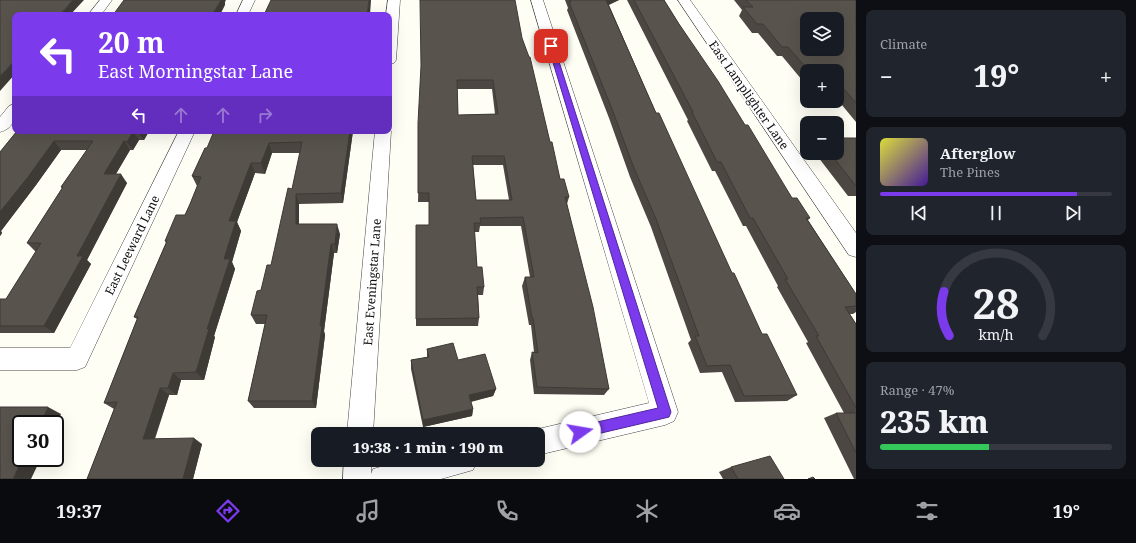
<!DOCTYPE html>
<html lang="en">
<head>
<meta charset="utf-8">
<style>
	body { margin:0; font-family:"Noto Serif",serif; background:#20242c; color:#f1f3f6; height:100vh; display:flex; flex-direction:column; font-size:15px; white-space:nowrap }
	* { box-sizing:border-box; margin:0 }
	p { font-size:13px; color:#9ea1a6 }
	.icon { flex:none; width:22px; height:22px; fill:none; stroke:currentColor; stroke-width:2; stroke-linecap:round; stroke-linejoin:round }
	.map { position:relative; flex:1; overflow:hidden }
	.sheet { display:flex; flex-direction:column; gap:10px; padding:10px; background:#0d0f14; width:280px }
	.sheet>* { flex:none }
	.banner { position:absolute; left:12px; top:12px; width:380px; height:122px; border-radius:8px; box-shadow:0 4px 16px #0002; background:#7c3aed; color:#fff; overflow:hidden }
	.fabs { position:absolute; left:800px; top:12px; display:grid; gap:8px }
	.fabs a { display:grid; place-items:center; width:44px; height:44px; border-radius:8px; background:#171b24; box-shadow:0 4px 16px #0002; font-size:20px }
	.speed { position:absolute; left:12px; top:415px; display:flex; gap:8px; font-size:20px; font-weight:700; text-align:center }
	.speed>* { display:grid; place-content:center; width:52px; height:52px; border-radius:50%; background:#171b24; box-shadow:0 4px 16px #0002; line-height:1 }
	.speed .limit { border:2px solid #111; border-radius:6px; background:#fff; color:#111 }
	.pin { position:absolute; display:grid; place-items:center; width:34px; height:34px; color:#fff; margin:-17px; border-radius:8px; box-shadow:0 2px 6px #0006 }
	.me { position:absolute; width:44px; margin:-22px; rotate:77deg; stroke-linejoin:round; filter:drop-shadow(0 0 3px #0008) }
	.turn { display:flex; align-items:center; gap:14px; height:84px; padding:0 20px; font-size:18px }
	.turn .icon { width:52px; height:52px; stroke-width:2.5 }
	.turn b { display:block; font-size:28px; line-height:34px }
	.lanes { display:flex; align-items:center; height:38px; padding:0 20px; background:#0003; justify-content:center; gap:20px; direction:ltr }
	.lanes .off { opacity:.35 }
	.big { font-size:30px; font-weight:800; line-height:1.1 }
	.sheet .card { flex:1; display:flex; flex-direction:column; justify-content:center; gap:6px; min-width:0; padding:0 14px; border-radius:8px; background:#20242c }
	.sheet .dial { align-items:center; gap:0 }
	.dial svg { height:104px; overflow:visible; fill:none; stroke:#363941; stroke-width:7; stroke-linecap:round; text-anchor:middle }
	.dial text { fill:#f1f3f6; stroke:none }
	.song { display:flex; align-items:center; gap:12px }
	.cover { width:48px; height:48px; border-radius:6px; background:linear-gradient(135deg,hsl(60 70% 55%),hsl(260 70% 35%)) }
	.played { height:4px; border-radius:2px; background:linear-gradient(90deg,#7c3aed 85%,#363941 85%) }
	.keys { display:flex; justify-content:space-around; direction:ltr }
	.heat { display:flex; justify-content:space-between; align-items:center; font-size:22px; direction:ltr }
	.charge { height:6px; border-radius:3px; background:linear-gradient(90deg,#34c759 47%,#363941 0) }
	.trip { position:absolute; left:311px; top:427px; width:234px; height:40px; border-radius:8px; background:#171b24; box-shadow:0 4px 16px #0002; font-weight:800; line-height:40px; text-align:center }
	.menu { display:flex; height:64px; justify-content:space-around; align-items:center; background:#090b0e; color:#9ea1a6 }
	.menu .icon { width:28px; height:28px }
	.menu .active { color:#7c3aed }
	.menu b { font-size:18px; color:#f1f3f6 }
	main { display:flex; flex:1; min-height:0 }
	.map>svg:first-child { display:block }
</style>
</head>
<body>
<main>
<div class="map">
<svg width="856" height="479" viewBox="0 0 856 479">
	<rect width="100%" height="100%" fill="#fefef4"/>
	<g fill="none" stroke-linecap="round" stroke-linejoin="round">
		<defs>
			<g id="minor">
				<path d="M100,0H112L101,15H88Z"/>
				<path d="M243,0H255L248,15H236Z"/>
				<path d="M388,0H400L396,60L394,63L389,64V15H386Z"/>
				<path d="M531,0H543L678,412L674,421L665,425L538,455V434H528L529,433L538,429L649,403Z"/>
				<path d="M678,0H690L856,233V257L849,255Z"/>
				<path d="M15,104C15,117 15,128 0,132V117L9,106Z"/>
				<path d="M389,128L391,131L373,434H347L375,131H389Z"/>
				<path d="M179,131H195L85,367L77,370H0V348H70Z"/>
				<path d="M344,460H372L371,474L373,469L405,460H477L473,470L441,479H343Z"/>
			</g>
		</defs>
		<!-- minor casing -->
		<use href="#minor" stroke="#434343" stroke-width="1"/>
		<!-- minor -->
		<use href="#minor" fill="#fff" fill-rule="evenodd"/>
	</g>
	<!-- wall -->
	<g fill="#4c4742" fill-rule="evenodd">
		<path d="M565,0H619L609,5L656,113L732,273L762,334L797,395L787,401L735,402L722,372L700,373L688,343L691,340L651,227L630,177L609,118L567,10L568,8Z"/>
		<path d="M627,0H664L679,24L792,198L810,218L808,220L856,294V312L853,314H850L856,324V479H854L824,418L836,413H844L806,343L808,342L777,287L778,286L746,226H743L715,171H712L687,121L688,120Z"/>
		<path d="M734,0H856V122L837,99V71H807V86L782,56H777L758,33H752L739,16L742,10Z"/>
		<path d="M522,38L550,142L560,179L569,197L567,204L609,389L604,395L534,394L530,360L532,352H534L531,325H529L522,286L525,277H530L521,226H480L479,232H474L477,267L484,287L483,295H478L479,318L478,326H416V319L429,225V202H418L421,66ZM457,89H492L495,114L458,115ZM473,165H503L509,200H476Z"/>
		<path d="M17,131H151V133H148L144,140H139L133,150H130L116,174L127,183L87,260L91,264L54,333H0V299H6L36,252L27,243L62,188L61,187L87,150H61L36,185L1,231L2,233L0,236V152Z"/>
		<path d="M353,131L343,203L299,204V224L340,234L337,253H334L324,331L325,335L316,408H254L248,401L265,324H256L251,315L271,265L292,189L300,153H272L265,174L255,173L237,222L241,231L232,262L235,269L214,336L215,337L204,380H181L177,395H169L155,439L202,444L193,479H87L114,409L104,403L137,319L134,317L166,243L165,241L185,215L190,204L197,186L192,176L205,148Z"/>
		<path d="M856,138V196H848L815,153H837Z"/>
		<path d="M427,349L458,360L496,389L493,396L471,402L473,409L472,416L423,427L411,369V360L427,357Z"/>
		<path d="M731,467L784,479H723L719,472Z"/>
	</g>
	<!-- shaded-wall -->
	<g fill="#3e3a36">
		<path d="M73,0H84L70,15H59Z"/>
		<path d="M221,0H226L225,2V5L220,15H212Z"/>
		<path d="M369,0H371L370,15H367Z"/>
		<path d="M606,0H619L603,7Z"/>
		<path d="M15,60V74L0,91V76Z"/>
		<path d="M138,131H147L148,133L144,140L138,132Z"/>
		<path d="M350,131H353L343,203L341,193Z"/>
		<path d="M133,132L139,140L133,150L127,142Z"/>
		<path d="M54,141L61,150L36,185L1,231L2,233L0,236V212Z"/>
		<path d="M124,141L130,150L111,182L104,174Z"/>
		<path d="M269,143L272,153L265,174L261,163Z"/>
		<path d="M251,163L255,173L237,222L241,231L232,262L235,269L214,336L215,337L204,380L196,372L224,259L229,221Z"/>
		<path d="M121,174L127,183L87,260L91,264L54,333L44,326L77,256Z"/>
		<path d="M296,194L299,204V234L296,224Z"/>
		<path d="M337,224L340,234L337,253L335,244Z"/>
		<path d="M331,244L334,253L324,331L325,335L316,408L312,401L320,326Z"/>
		<path d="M173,373L181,380L177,395L168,388Z"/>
		<path d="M160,388L169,395L152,445L143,439Z"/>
		<path d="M496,389L493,396L468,402L469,395Z"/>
		<path d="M48,407L61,414L55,428V424H40Z"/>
		<path d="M473,409L472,416L423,427V420Z"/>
		<path d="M194,438L202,444L193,479H183Z"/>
		<path d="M23,458H41L31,479H13Z"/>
	</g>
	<!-- building -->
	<g fill="#58534d" stroke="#3e3a36" fill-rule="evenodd">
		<path d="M0,0H73L59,15H15V60L0,76Z"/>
		<path d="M124,0H221L212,15H113Z"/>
		<path d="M271,0H369L367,15H264Z"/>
		<path d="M420,0H515L522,38L529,57H530L550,142H552L560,179H564L569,197H565L593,307L609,389L537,387L532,352L538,353L533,318H532L525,277H534L523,217L480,218L481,223H474L477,267H482L484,287H477L479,318L416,319V225H429V193H418V123L421,66ZM457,80H493L498,114L458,115ZM472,156H504L512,200H476Z"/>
		<path d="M570,0H606L656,113H659L732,273H734L762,334H767L797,395L744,396L730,365L707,366L695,336H699L656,219L634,168L612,109L569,2H571Z"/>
		<path d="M634,0H664L679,24L718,81L745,125H748L792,198H797L810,218H806L856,294V306L845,307L856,324V408L816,336H819L785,279H788L753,218H750L721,162H717L692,112H693Z"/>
		<path d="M746,0H856V103L844,89H837V71H809L788,47H782L763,24H757L743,7H753ZM807,19H837V49H807Z"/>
		<path d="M17,131H138L133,132L127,142L124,141L104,174H121L77,256H83L44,326H0V299H6L41,243H27L63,187H61L93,141H54L28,177L0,212V152Z"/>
		<path d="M214,131H350L341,193L296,194V224H337L335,244H331L320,326H322L312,401H248L267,315H251L257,291L261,290L267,265H271L288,188L292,189L302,142L269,143L261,163H251L229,221H236L224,259H230L207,329H209L196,372L173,373L168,388H160L143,439L194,438L183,479H87L117,402L104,403L138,317H134L167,241H165L176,215H185L190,204L201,177L192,176L205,148H207Z"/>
		<path d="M837,138H856V186L830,153H837Z"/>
		<path d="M453,343L458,360L485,354L496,389L469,395L473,409L423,420L411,360L429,357L427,349Z"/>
		<path d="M0,407H48L40,424H21V458H23L13,479H0Z"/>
		<path d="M836,413H856V453Z"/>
		<path d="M770,456L784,479H738L731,467Z"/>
		<path d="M813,477L815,479H808Z"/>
	</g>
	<!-- route -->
	<path fill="#7c3aed" stroke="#51269a" d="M549,44L554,46L671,412L669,417L665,418L580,438L576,437L574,432L576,428L580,426L658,408L548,46Z"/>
	<g text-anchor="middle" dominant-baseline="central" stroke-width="4" stroke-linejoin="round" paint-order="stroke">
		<!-- street labels -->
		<g font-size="12" fill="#101010" stroke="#fff">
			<text transform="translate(749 95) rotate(55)">East Lamplighter Lane</text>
			<text transform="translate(132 245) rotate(-64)">East Leeward Lane</text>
			<text transform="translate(372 282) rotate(-86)">East Eveningstar Lane</text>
		</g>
	</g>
</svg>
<div class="fabs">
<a><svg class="icon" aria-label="layers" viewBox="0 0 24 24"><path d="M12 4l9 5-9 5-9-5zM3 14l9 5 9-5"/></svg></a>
<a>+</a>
<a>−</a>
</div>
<div class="speed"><div class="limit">30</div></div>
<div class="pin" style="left:551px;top:46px;background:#d93025"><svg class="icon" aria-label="arrive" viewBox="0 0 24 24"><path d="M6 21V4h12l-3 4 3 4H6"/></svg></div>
<svg class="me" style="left:580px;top:432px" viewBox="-20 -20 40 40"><circle r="19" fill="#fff"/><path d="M0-13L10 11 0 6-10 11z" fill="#7c3aed"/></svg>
<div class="trip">19:38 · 1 min · 190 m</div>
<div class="banner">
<div class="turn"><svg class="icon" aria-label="left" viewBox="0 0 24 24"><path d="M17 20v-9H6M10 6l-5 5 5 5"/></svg><div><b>20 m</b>East Morningstar Lane</div></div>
<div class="lanes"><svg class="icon" aria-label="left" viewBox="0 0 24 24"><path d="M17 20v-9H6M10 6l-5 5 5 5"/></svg><svg class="icon off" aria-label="ahead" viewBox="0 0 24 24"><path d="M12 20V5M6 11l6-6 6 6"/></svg><svg class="icon off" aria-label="ahead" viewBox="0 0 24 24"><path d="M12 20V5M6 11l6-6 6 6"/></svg><svg class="icon off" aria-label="right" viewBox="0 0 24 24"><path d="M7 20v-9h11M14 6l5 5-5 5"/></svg></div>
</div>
</div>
<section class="sheet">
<div class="card"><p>Climate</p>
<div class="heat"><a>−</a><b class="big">19°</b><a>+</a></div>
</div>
<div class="card">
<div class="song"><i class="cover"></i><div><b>Afterglow</b><p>The Pines</p></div></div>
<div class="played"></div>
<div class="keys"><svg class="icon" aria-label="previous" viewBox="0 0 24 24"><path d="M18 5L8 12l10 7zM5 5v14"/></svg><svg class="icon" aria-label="pause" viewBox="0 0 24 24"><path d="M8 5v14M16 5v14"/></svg><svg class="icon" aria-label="next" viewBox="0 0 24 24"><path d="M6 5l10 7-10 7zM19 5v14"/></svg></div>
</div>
<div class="card dial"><svg viewBox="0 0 100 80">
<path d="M14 69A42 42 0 1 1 86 69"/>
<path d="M14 69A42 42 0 0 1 10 35" stroke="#7c3aed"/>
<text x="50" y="56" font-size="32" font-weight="700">28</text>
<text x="50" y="72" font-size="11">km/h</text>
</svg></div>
<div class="card"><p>Range · 47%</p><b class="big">235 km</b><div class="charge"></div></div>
</section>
</main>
<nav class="menu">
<b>19:37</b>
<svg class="icon active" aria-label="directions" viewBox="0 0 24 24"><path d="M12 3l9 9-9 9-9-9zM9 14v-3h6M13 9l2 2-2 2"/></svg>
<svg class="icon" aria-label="music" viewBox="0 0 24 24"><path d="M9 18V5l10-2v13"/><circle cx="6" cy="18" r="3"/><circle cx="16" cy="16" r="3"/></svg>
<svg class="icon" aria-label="phone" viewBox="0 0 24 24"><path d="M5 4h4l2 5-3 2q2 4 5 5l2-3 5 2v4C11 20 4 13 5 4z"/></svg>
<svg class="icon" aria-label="climate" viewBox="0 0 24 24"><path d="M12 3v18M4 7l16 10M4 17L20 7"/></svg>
<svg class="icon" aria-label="car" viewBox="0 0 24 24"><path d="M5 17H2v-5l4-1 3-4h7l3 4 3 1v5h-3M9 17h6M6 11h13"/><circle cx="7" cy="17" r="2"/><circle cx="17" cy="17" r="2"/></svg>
<svg class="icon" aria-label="filters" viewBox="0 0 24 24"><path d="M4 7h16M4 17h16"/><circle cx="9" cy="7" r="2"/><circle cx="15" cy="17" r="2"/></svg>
<b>19°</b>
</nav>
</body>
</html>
